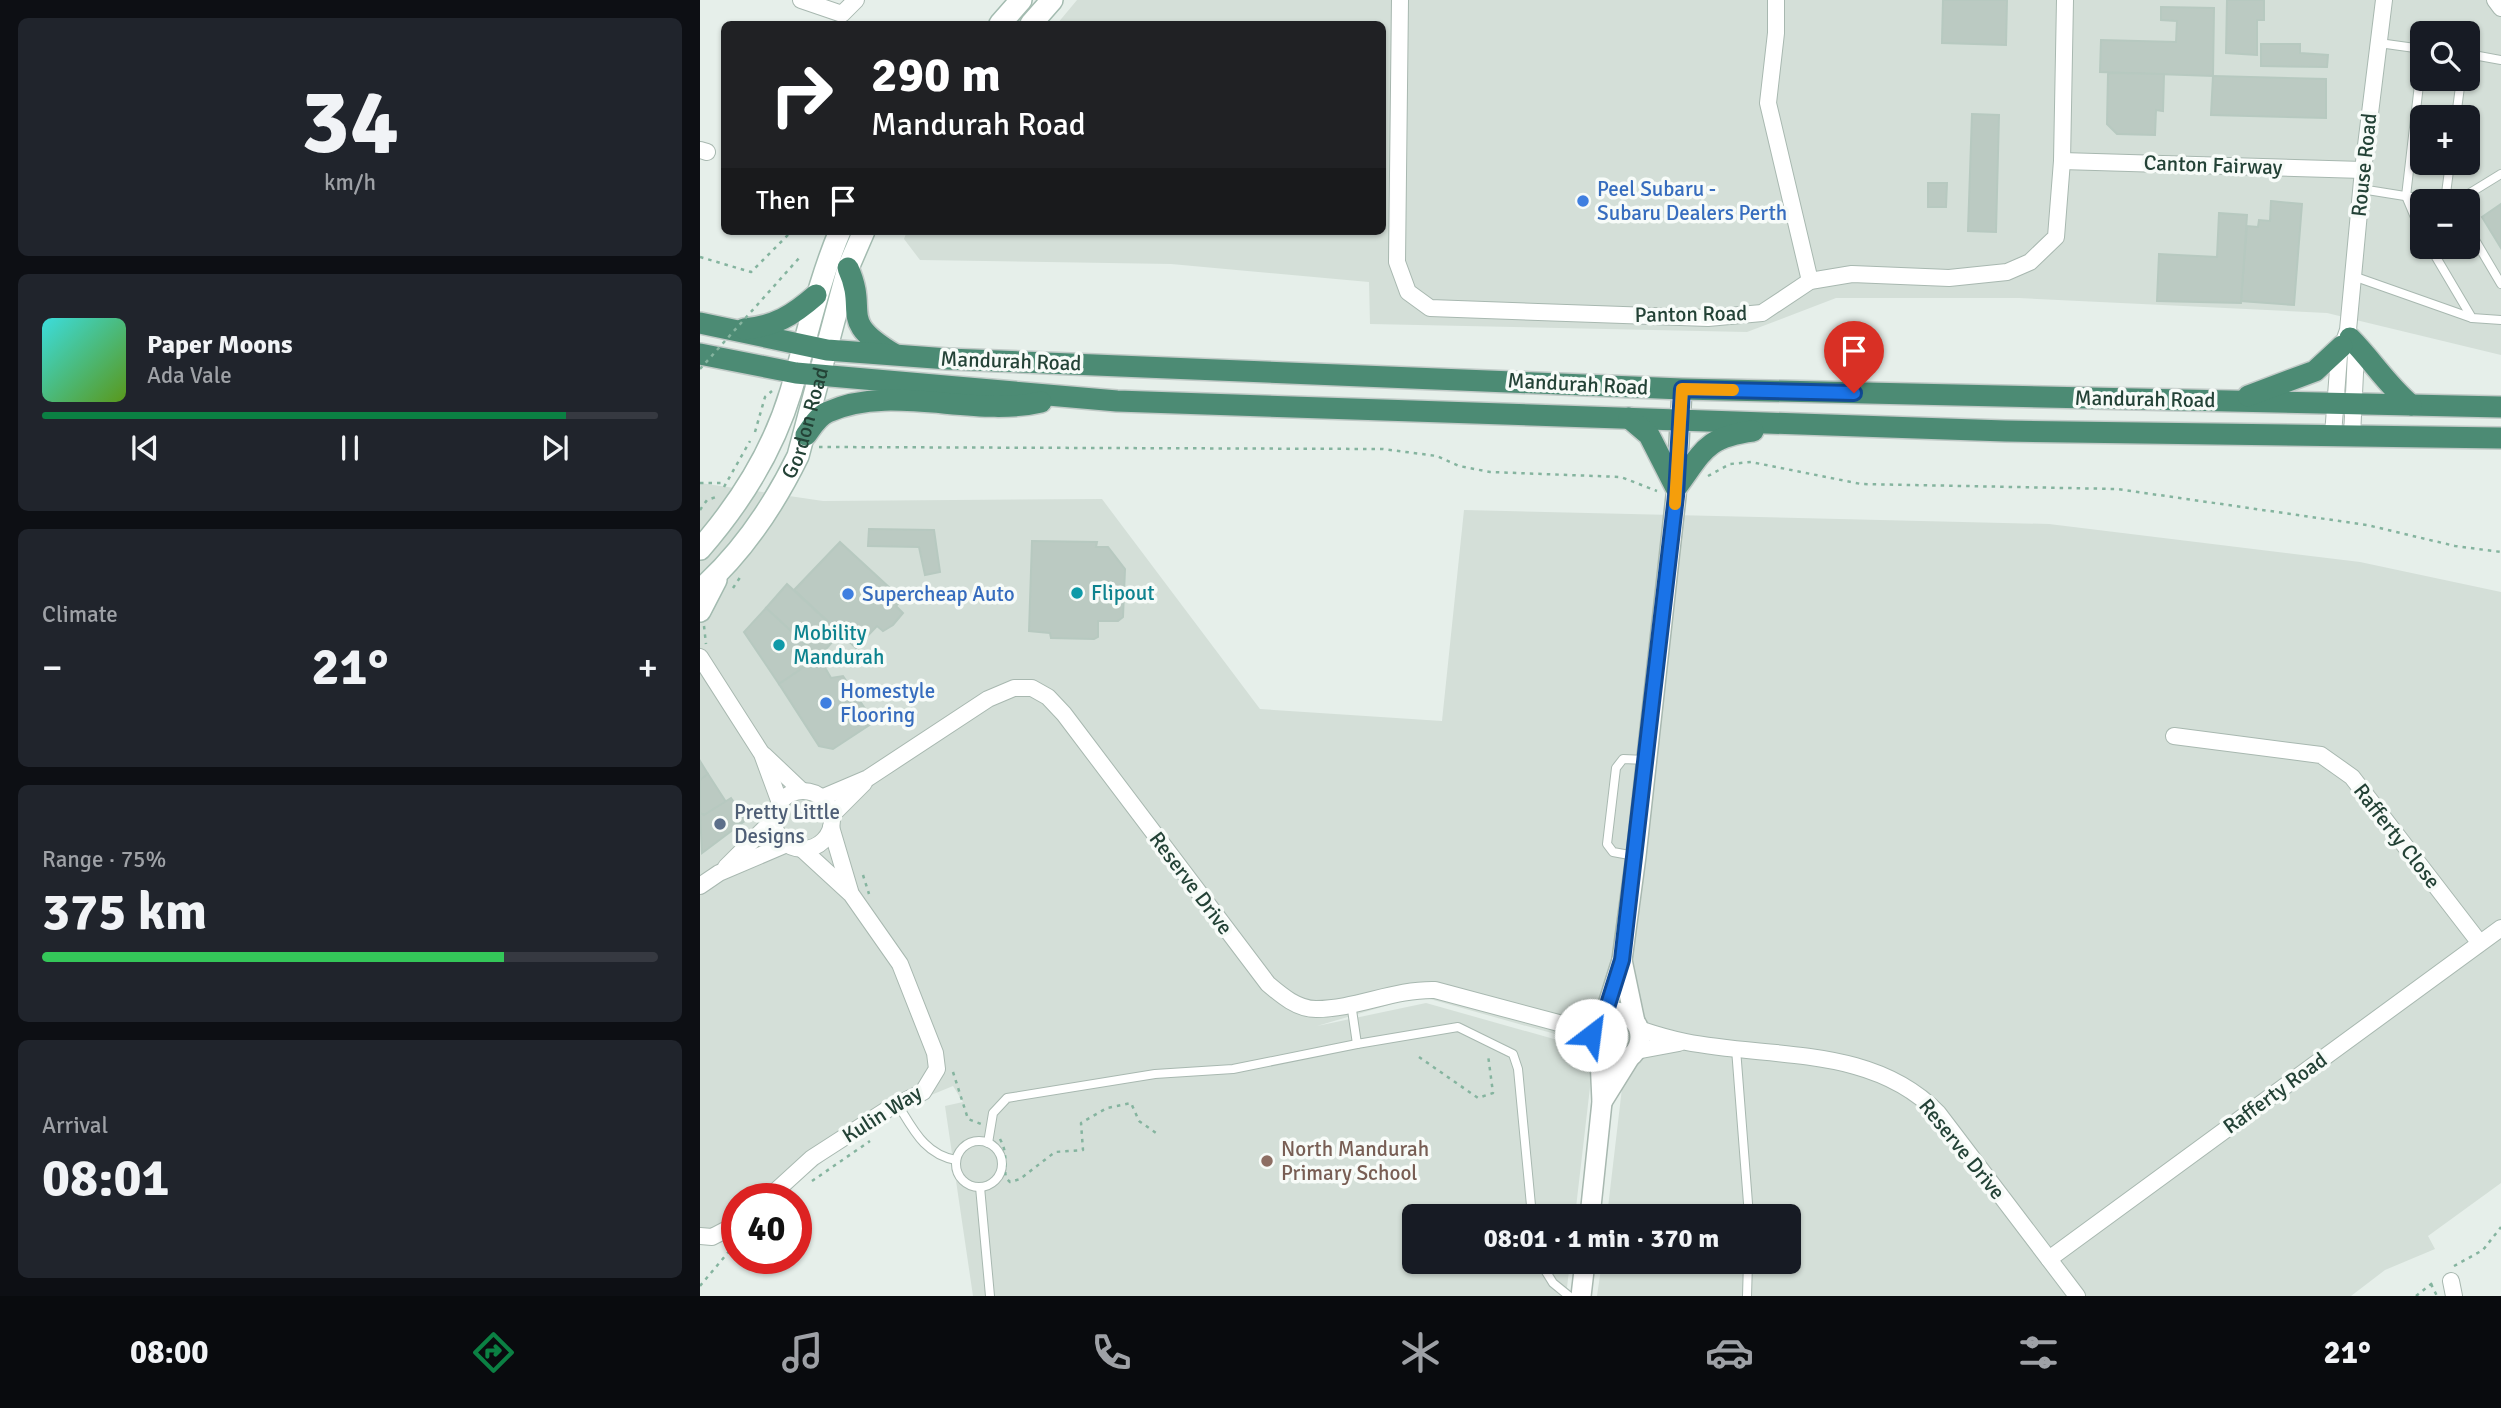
<!DOCTYPE html>
<html lang="en">
<head>
<meta charset="utf-8">
<style>
	body { margin:0; font-family:Signika,sans-serif; background:#20242c; color:#f1f3f6; height:100vh; display:flex; flex-direction:column; font-size:26px; white-space:nowrap }
	* { box-sizing:border-box; margin:0 }
	p { font-size:23px; color:#9ea1a6 }
	.icon { flex:none; width:38px; height:38px; fill:none; stroke:currentColor; stroke-width:2; stroke-linecap:round; stroke-linejoin:round }
	.map { position:relative; flex:1; overflow:hidden }
	.details { display:flex; flex-direction:column; gap:18px; padding:18px; background:#0d0f14; width:700px }
	.details>* { flex:none }
	.top-card { position:absolute; left:21px; top:21px; width:665px; height:214px; border-radius:10px; box-shadow:0 2px 5px #0004; background:#202124; color:#fff; overflow:hidden }
	.tools { position:absolute; left:1710px; top:21px; display:grid; gap:14px }
	.tools a { display:grid; place-items:center; width:70px; height:70px; border-radius:10px; background:#171b24; box-shadow:0 2px 5px #0004; font-size:35px }
	.speed { position:absolute; left:21px; top:1183px; display:flex; gap:14px; font-size:35px; font-weight:700; text-align:center }
	.speed>* { display:grid; place-content:center; width:91px; height:91px; border-radius:50%; background:#171b24; box-shadow:0 2px 5px #0004; line-height:1 }
	.speed .limit { border:10px solid #d22; background:#fff; color:#111 }
	.pin { position:absolute; display:grid; place-items:center; width:60px; height:60px; color:#fff; margin:-72px -30px; border-radius:50% 50% 50% 0; rotate:-45deg; box-shadow:0 0 7px #0007 }
	.pin .icon { rotate:45deg }
	.me { position:absolute; width:77px; margin:-38px; rotate:30deg; stroke-linejoin:round; filter:drop-shadow(0 0 5px #0008) }
	.turn { display:flex; align-items:center; gap:24px; height:147px; padding:0 35px; font-size:32px }
	.turn .icon { width:91px; height:91px; stroke-width:2.5 }
	.turn b { display:block; font-size:49px; line-height:60px }
	.then { display:flex; align-items:center; height:66px; padding:0 35px; background:#0003; gap:14px; font-size:26px }
	.big { font-size:52px; font-weight:700; line-height:1.1 }
	.details .widget { flex:1; display:flex; flex-direction:column; justify-content:center; gap:10px; min-width:0; padding:0 24px; border-radius:10px; background:#20242c }
	.details .dial { align-items:center; gap:0 }
	.dial b { font-size:91px; line-height:1 }
	.song { display:flex; align-items:center; gap:21px }
	.cover { width:84px; height:84px; border-radius:10px; background:linear-gradient(135deg,hsl(180 70% 55%),hsl(90 70% 35%)) }
	.played { height:7px; border-radius:4px; background:linear-gradient(90deg,#0b8043 85%,#363941 85%) }
	.keys { display:flex; justify-content:space-around; direction:ltr }
	.heat { display:flex; justify-content:space-between; align-items:center; font-size:38px; direction:ltr }
	.charge { height:10px; border-radius:5px; background:linear-gradient(90deg,#34c759 75%,#363941 0) }
	.trip { position:absolute; left:702px; top:1204px; width:399px; height:70px; border-radius:10px; background:#171b24; box-shadow:0 2px 5px #0004; font-weight:700; line-height:70px; text-align:center }
	.tab-bar { display:flex; height:112px; justify-content:space-around; align-items:center; background:#090b0e; color:#9ea1a6 }
	.tab-bar .icon { width:49px; height:49px }
	.tab-bar .on { color:#0b8043 }
	.tab-bar b { font-size:32px; color:#f1f3f6 }
	main { display:flex; flex:1; min-height:0 }
	.map>svg:first-child { display:block }
</style>
</head>
<body>
<main>
<section class="details">
<div class="widget dial"><b>34</b><p>km/h</p></div>
<div class="widget">
<div class="song"><i class="cover"></i><div><b>Paper Moons</b><p>Ada Vale</p></div></div>
<div class="played"></div>
<div class="keys"><svg class="icon" aria-label="previous" viewBox="0 0 24 24"><path d="M18 5L8 12l10 7zM5 5v14"/></svg><svg class="icon" aria-label="pause" viewBox="0 0 24 24"><path d="M8 5v14M16 5v14"/></svg><svg class="icon" aria-label="next" viewBox="0 0 24 24"><path d="M6 5l10 7-10 7zM19 5v14"/></svg></div>
</div>
<div class="widget"><p>Climate</p>
<div class="heat"><a>−</a><b class="big">21°</b><a>+</a></div>
</div>
<div class="widget"><p>Range · 75%</p><b class="big">375 km</b><div class="charge"></div></div>
<div class="widget"><p>Arrival</p><b class="big">08:01</b></div>
</section>
<div class="map">
<svg width="1801" height="1296" viewBox="0 0 1801 1296">
	<rect width="100%" height="100%" fill="#e6efea"/>
	<!-- built -->
	<g fill="#d4dfd8" fill-rule="evenodd">
		<path d="M377,0H1801V355L1627,313L1319,298H1136L1047,332L670,324L669,282L471,264L220,260L204,239L207,231H682V24H357ZM1722,33H1768V79H1722ZM1722,117H1768V163H1722ZM1722,201H1768V247H1722Z"/>
		<path d="M0,483L123,501L402,499L560,709L742,721L764,510L1349,524L1660,562L1801,592V1183L1728,1236L1735,1249L1685,1270L1651,1296H897L902,1262H1088V1216H907L924,1071L897,1066L873,1039L719,996L617,1026L726,1003L875,1045L892,1070L875,1216H714V1262H870L866,1296H273L245,1106L263,1102L253,1086L180,1116L76,1199H37V1230L21,1243H0Z"/>
	</g>
	<!-- building -->
	<g fill="#bbcac2" stroke="#b7c9c0" stroke-width="2">
		<path d="M1243,0H1307L1306,45L1242,43Z"/>
		<path d="M1527,0H1564V20H1557V55L1526,53Z"/>
		<path d="M1461,7L1514,8L1513,76L1400,72L1401,40L1476,42L1477,21L1461,20Z"/>
		<path d="M1561,44H1600V53L1628,55L1627,67L1561,66Z"/>
		<path d="M1411,73L1464,74L1463,111L1456,110L1455,135L1417,134L1407,124L1408,74Z"/>
		<path d="M1513,76L1626,79V118L1511,115Z"/>
		<path d="M1272,114L1299,115L1296,232L1268,231Z"/>
		<path d="M1228,183H1247L1246,207H1228Z"/>
		<path d="M1571,201L1602,204L1594,305L1541,301L1547,226L1558,227L1559,220L1570,221Z"/>
		<path d="M1801,204V248L1782,217Z"/>
		<path d="M1519,213L1547,215L1541,303L1457,301L1459,254L1517,257Z"/>
		<path d="M169,529L234,530L240,572L225,575L219,547L168,546Z"/>
		<path d="M332,541L397,542L396,547H408L425,569L423,617L418,621H398V637L394,639L351,638L350,633L329,631Z"/>
		<path d="M140,542L202,599L196,606L203,613L193,625L183,631L177,626L156,648L94,590Z"/>
		<path d="M87,584L140,633L119,657L66,608Z"/>
		<path d="M66,608L119,657L79,684L44,632Z"/>
		<path d="M119,657L131,678L143,676L174,722L133,749L119,746L79,684Z"/>
		<path d="M0,761L8,774L0,780Z"/>
		<path d="M8,774L26,802L4,815L0,813V780Z"/>
		<path d="M31,798L46,820L2,853L0,813L4,815Z"/>
	</g>
	<g fill="none" stroke-linecap="round" stroke-linejoin="round">
		<defs>
			<g id="service">
				<path d="M1679,43L1722,49"/>
				<path d="M1768,54L1801,60"/>
				<path d="M1722,59L1706,196L1722,234"/>
				<path d="M1756,117L1761,79"/>
				<path d="M1661,189L1736,201"/>
				<path d="M1745,201L1750,163"/>
				<path d="M1757,201L1801,174"/>
				<path d="M1768,228L1801,284"/>
				<path d="M1730,247L1772,318L1801,320"/>
				<path d="M1653,276L1772,318"/>
				<path d="M935,856L913,852L907,844L916,768L923,759L946,760"/>
				<path d="M651,1003L657,1044L758,1027L813,1054L818,1069L832,1216"/>
				<path d="M1036,1049L1049,1216"/>
				<path d="M198,1105C213,1129 225,1155 256,1160"/>
				<circle cx="279" cy="1164" r="23"/>
				<path d="M288,1143L293,1113L307,1098L455,1074L533,1069L657,1044"/>
				<path d="M280,1187L290,1296"/>
				<path d="M840,1262L853,1283L869,1296"/>
				<path d="M1047,1296L1048,1262"/>
			</g>
			<g id="minor">
				<path d="M101,0L142,14L156,0"/>
				<path d="M700,0L697,262L708,292L730,308L1008,318L1062,313L1110,281L1152,274L1249,278L1307,272L1330,262L1356,237L1362,161L1365,0"/>
				<path d="M1076,0V33L1068,103L1110,281"/>
				<path d="M1795,0L1801,8"/>
				<path d="M0,150L7,152"/>
				<path d="M1362,161L1663,170"/>
				<path d="M1651,339L1656,352L1652,436"/>
				<path d="M1633,435L1639,356L1648,330L1663,170L1684,0"/>
				<path d="M0,657L62,754L80,803"/>
				<path d="M1474,736L1621,755L1652,777L1779,942"/>
				<path d="M64,755L102,791"/>
				<circle cx="103" cy="820" r="29"/>
				<path d="M121,798L168,778L288,699L314,688H332L348,697L364,714L568,984C581,995 597,1009 616,1009C656,1009 694,989 735,990L870,1026L896,1022"/>
				<path d="M131,816L164,783"/>
				<path d="M131,827L150,891"/>
				<path d="M26,867L74,819"/>
				<path d="M0,886L19,873L87,844"/>
				<path d="M870,1026L893,1048"/>
				<path d="M939,1029C954,1034 970,1039 986,1042C1072,1059 1172,1045 1238,1113L1377,1296"/>
				<path d="M936,1051L979,1043"/>
				<path d="M67,1199L112,1158L188,1109L223,1092L237,1069L235,1053L200,964L151,894L102,849"/>
				<path d="M0,1236L12,1237L37,1224"/>
				<path d="M1349,1259L1801,928"/>
				<path d="M1751,1281L1754,1296"/>
			</g>
			<g id="tertiary">
				<path d="M922,960L935,1022"/>
				<circle cx="915" cy="1037" r="25"/>
				<path d="M905,1014L922,960L936,856L976,496L982,389"/>
				<path d="M902,1102L930,1057"/>
				<path d="M890,1216L902,1102L900,1057"/>
				<path d="M881,1296L885,1262"/>
			</g>
			<g id="secondary">
				<path d="M300,24L321,0"/>
				<path d="M331,24L352,0"/>
				<path d="M0,549C41,502 73,451 91,391C107,337 118,283 140,231"/>
				<path id="s1" d="M0,590C43,552 73,507 98,456L148,268L164,231"/>
				<path d="M0,611L16,580"/>
			</g>
			<g id="trunk">
				<path d="M148,268C169,314 136,319 194,354"/>
				<path d="M0,323L127,350L248,359L982,389L1801,407"/>
				<path d="M44,329C75,326 92,316 116,295"/>
				<path d="M1650,338C1672,360 1687,385 1711,405"/>
				<path d="M0,354L96,373L417,401L1305,431L1801,438"/>
				<path d="M1548,396L1615,371L1642,346"/>
				<path d="M929,418L949,435L976,488C1003,452 1005,437 1053,431"/>
				<path d="M106,435C112,427 118,416 128,412C191,383 274,418 341,402"/>
			</g>
		</defs>
		<!-- service casing -->
		<use href="#service" stroke="#a8b8b0" stroke-width="10"/>
		<!-- minor casing -->
		<use href="#minor" stroke="#a8b8b0" stroke-width="18"/>
		<!-- tertiary casing -->
		<use href="#tertiary" stroke="#a8b8b0" stroke-width="22"/>
		<!-- secondary casing -->
		<use href="#secondary" stroke="#a3bbb0" stroke-width="24"/>
		<!-- trunk casing -->
		<use href="#trunk" stroke="#c1cac7" stroke-width="24"/>
		<!-- path -->
		<g stroke="#85b49f" stroke-width="2.5" stroke-dasharray="3.5 5" stroke-linecap="butt">
			<path d="M0,257L51,272L92,231"/>
			<path d="M55,432L65,397L72,391"/>
			<path d="M119,447L683,449L737,456L759,466L790,472L921,477L957,491"/>
			<path d="M1008,476L1030,464L1051,462L1161,484L1417,489L1667,525L1755,546L1801,552"/>
			<path d="M0,483H25"/>
			<path d="M24,487L50,441"/>
			<path d="M0,510L7,500L19,496"/>
			<path d="M33,588L41,576"/>
			<path d="M4,626L6,644"/>
			<path d="M163,875L169,894"/>
			<path d="M719,1057L778,1098L793,1093L788,1055"/>
			<path d="M253,1072L268,1119L281,1124"/>
			<path d="M300,1139C309,1156 303,1161 306,1178L310,1182L320,1179L355,1152L383,1150L381,1123L407,1108L431,1103L439,1121L459,1135"/>
			<path d="M112,1181L170,1141"/>
			<path d="M1754,1266L1783,1250L1801,1227"/>
			<path d="M858,1271L862,1262"/>
			<path d="M1731,1284L1737,1296"/>
			<path d="M0,1286L36,1243"/>
			<path d="M1716,1296L1735,1281"/>
		</g>
		<!-- service -->
		<use href="#service" stroke="#fff" stroke-width="8"/>
		<!-- minor -->
		<use href="#minor" stroke="#fff" stroke-width="16"/>
		<!-- tertiary -->
		<use href="#tertiary" stroke="#fff" stroke-width="19"/>
		<!-- secondary -->
		<use href="#secondary" stroke="#fff" stroke-width="21"/>
		<!-- trunk -->
		<use href="#trunk" stroke="#4c8b74" stroke-width="21"/>
		<!-- path-bridge -->
		<path stroke="#85b49f" stroke-width="2.5" stroke-dasharray="3.5 5" stroke-linecap="butt" d="M0,369L100,257"/>
	</g>
	<g fill="none" stroke-linecap="round" stroke-linejoin="round">
		<defs>
			<path id="route" d="M891,1035L896,1022L905,1014L922,960L976,496L982,389L1154,393"/>
		</defs>
		<!-- route casing -->
		<use href="#route" stroke="#114b97" stroke-width="18"/>
		<!-- route -->
		<use href="#route" stroke="#1a73e8" stroke-width="12"/>
		<!-- slow -->
		<path stroke="#f59e0b" stroke-width="12" d="M975,504L982,389L1033,390"/>
	</g>
	<!-- markers -->
	<g fill="#3f7fe0" stroke="#f7fbf8" stroke-width="2.5">
		<circle cx="883" cy="201" r="7"/>
		<circle cx="148" cy="594" r="7"/>
		<circle cx="126" cy="703" r="7"/>
	</g>
	<g fill="#0f9aa8" stroke="#f7fbf8" stroke-width="2.5">
		<circle cx="377" cy="593" r="7"/>
		<circle cx="79" cy="645" r="7"/>
	</g>
	<circle fill="#5c6f8a" stroke="#f7fbf8" stroke-width="2.5" cx="20" cy="824" r="7"/>
	<circle fill="#8d6e63" stroke="#f7fbf8" stroke-width="2.5" cx="567" cy="1161" r="7"/>
	<g text-anchor="middle" dominant-baseline="central" stroke-width="7" stroke-linejoin="round" paint-order="stroke">
		<!-- street labels -->
		<g font-size="21" fill="#234236" stroke="#f7fbf8">
			<text transform="translate(1513 165) rotate(2)">Canton Fairway</text>
			<text transform="translate(1664 165) rotate(-84)">Rouse Road</text>
			<text transform="translate(991 314) rotate(-1)">Panton Road</text>
			<text transform="translate(311 361) rotate(2)">Mandurah Road</text>
			<text transform="translate(878 384) rotate(3)">Mandurah Road</text>
			<text transform="translate(1445 399) rotate(1)">Mandurah Road</text>
			<text stroke="none"><textPath href="#s1" startOffset="201">Gordon Road</textPath></text>
			<text transform="translate(1697 836) rotate(52)">Rafferty Close</text>
			<text transform="translate(491 883) rotate(53)">Reserve Drive</text>
			<text transform="translate(1575 1093) rotate(-36)">Rafferty Road</text>
			<text transform="translate(182 1114) rotate(-32)">Kulin Way</text>
			<text transform="translate(1262 1149) rotate(51)">Reserve Drive</text>
		</g>
		<!-- shop labels -->
		<g font-size="21" fill="#366cbe" stroke="#f7fbf8" text-anchor="start">
			<text x="897" y="189">Peel Subaru -<tspan x="897" dy="24">Subaru Dealers Perth</tspan></text>
			<text x="162" y="594">Supercheap Auto</text>
			<text x="140" y="691">Homestyle<tspan x="140" dy="24">Flooring</tspan></text>
		</g>
		<!-- culture labels -->
		<g font-size="21" fill="#0d838f" stroke="#f7fbf8" text-anchor="start">
			<text x="391" y="593">Flipout</text>
			<text x="93" y="633">Mobility<tspan x="93" dy="24">Mandurah</tspan></text>
		</g>
		<!-- service labels -->
		<g font-size="21" fill="#4e5e75" stroke="#f7fbf8" text-anchor="start">
			<text x="34" y="812">Pretty Little<tspan x="34" dy="24">Designs</tspan></text>
		</g>
		<!-- education labels -->
		<g font-size="21" fill="#785e54" stroke="#f7fbf8" text-anchor="start">
			<text x="581" y="1149">North Mandurah<tspan x="581" dy="24">Primary School</tspan></text>
		</g>
	</g>
</svg>
<div class="tools">
<a><svg class="icon" aria-label="search" viewBox="0 0 24 24"><circle cx="10" cy="10" r="6"/><path d="M15 15l6 6"/></svg></a>
<a>+</a>
<a>−</a>
</div>
<div class="speed"><div class="limit">40</div></div>
<div class="pin" style="left:1154px;top:393px;background:#d93025"><svg class="icon" aria-label="arrive" viewBox="0 0 24 24"><path d="M6 21V4h12l-3 4 3 4H6"/></svg></div>
<svg class="me" style="left:891px;top:1035px" viewBox="-20 -20 40 40"><circle r="19" fill="#fff"/><path d="M0-13L10 11 0 6-10 11z" fill="#1a73e8"/></svg>
<div class="trip">08:01 · 1 min · 370 m</div>
<div class="top-card">
<div class="turn"><svg class="icon" aria-label="right" viewBox="0 0 24 24"><path d="M7 20v-9h11M14 6l5 5-5 5"/></svg><div><b>290 m</b>Mandurah Road</div></div>
<div class="then">Then<svg class="icon" aria-label="arrive" viewBox="0 0 24 24"><path d="M6 21V4h12l-3 4 3 4H6"/></svg></div>
</div>
</div>
</main>
<nav class="tab-bar">
<b>08:00</b>
<svg class="icon on" aria-label="directions" viewBox="0 0 24 24"><path d="M12 3l9 9-9 9-9-9zM9 14v-3h6M13 9l2 2-2 2"/></svg>
<svg class="icon" aria-label="music" viewBox="0 0 24 24"><path d="M9 18V5l10-2v13"/><circle cx="6" cy="18" r="3"/><circle cx="16" cy="16" r="3"/></svg>
<svg class="icon" aria-label="phone" viewBox="0 0 24 24"><path d="M5 4h4l2 5-3 2q2 4 5 5l2-3 5 2v4C11 20 4 13 5 4z"/></svg>
<svg class="icon" aria-label="climate" viewBox="0 0 24 24"><path d="M12 3v18M4 7l16 10M4 17L20 7"/></svg>
<svg class="icon" aria-label="car" viewBox="0 0 24 24"><path d="M5 17H2v-5l4-1 3-4h7l3 4 3 1v5h-3M9 17h6M6 11h13"/><circle cx="7" cy="17" r="2"/><circle cx="17" cy="17" r="2"/></svg>
<svg class="icon" aria-label="filters" viewBox="0 0 24 24"><path d="M4 7h16M4 17h16"/><circle cx="9" cy="7" r="2"/><circle cx="15" cy="17" r="2"/></svg>
<b>21°</b>
</nav>
</body>
</html>
